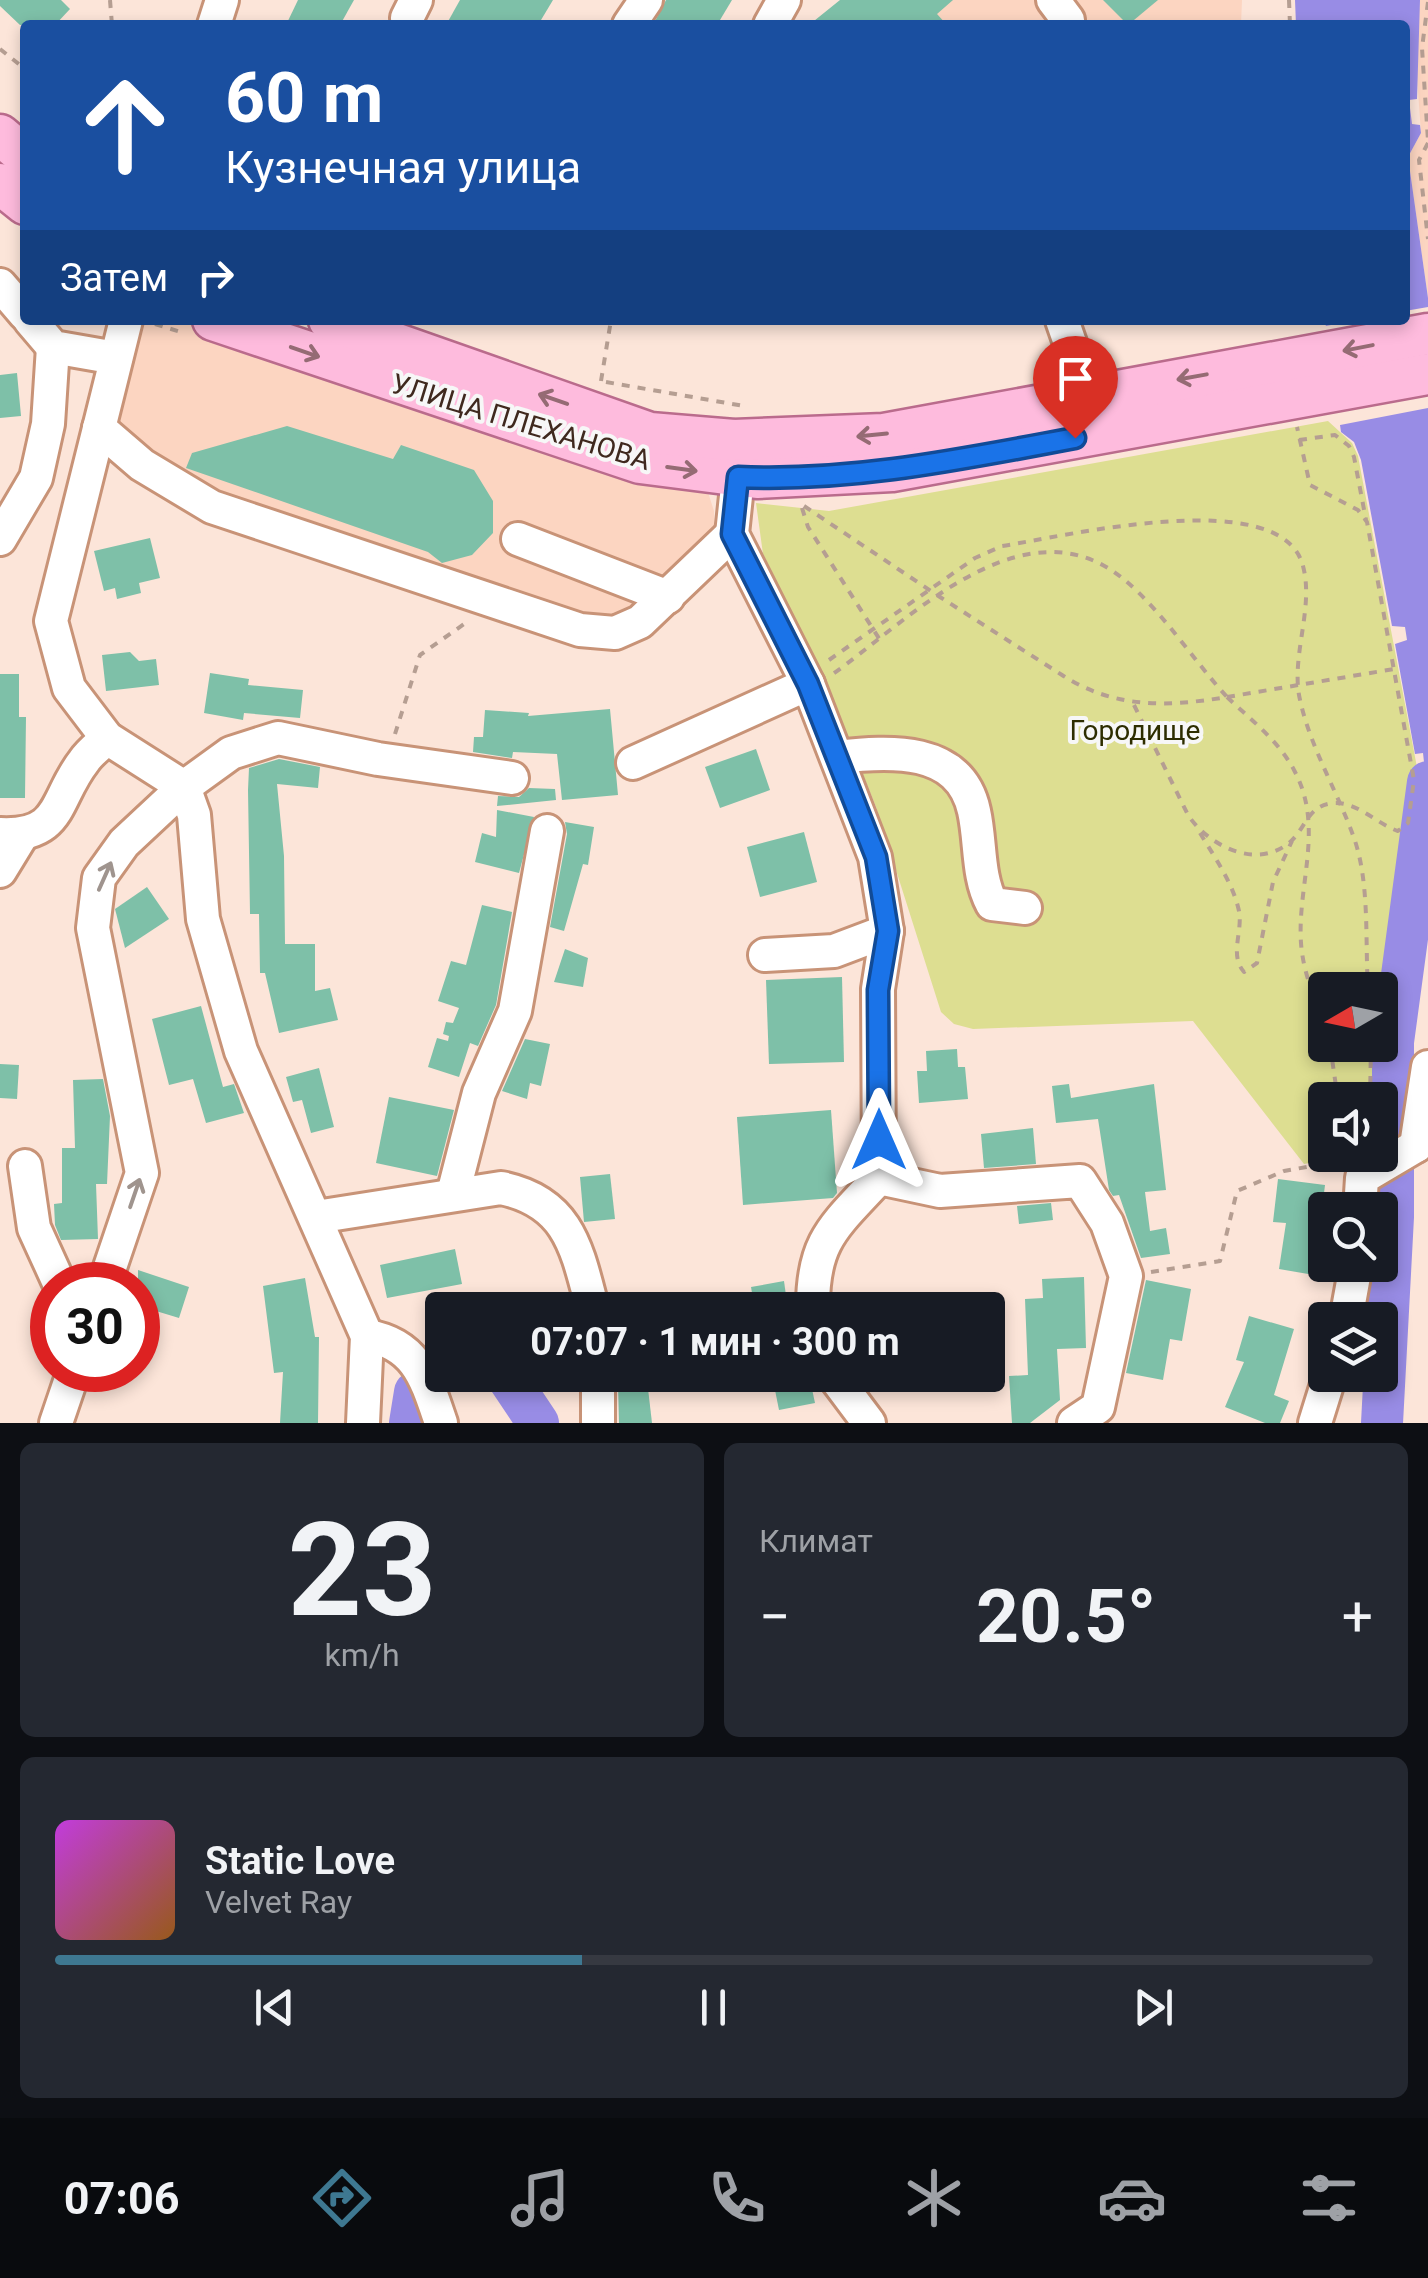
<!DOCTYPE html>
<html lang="ru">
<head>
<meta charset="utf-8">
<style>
	body { margin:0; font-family:Roboto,sans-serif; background:#242831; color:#f1f3f6; height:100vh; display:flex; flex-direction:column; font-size:38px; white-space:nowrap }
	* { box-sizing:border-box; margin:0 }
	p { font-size:32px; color:#9ea1a6 }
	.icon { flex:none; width:55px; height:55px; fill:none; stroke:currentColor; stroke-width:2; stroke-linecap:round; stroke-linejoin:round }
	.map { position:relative; height:1423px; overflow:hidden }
	.details { display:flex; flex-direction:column; gap:20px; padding:20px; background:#0d0f14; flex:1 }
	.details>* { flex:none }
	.hud { position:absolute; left:20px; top:20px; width:1390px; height:305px; border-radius:10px; box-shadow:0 5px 15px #0003; background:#1a4fa0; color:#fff; overflow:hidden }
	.needle { width:65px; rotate:261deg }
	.tools { position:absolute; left:1308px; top:972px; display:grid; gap:20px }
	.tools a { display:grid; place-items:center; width:90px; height:90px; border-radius:10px; background:#171b24; box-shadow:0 5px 15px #0003; font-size:50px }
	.speed { position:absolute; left:30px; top:1262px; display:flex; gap:20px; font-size:50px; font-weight:700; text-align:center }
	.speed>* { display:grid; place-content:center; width:130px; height:130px; border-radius:50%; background:#171b24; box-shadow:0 5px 15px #0003; line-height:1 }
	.speed .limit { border:15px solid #d22; background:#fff; color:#111 }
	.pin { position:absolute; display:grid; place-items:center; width:85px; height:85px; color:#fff; margin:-102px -42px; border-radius:50% 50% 50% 0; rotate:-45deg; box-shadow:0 0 10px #0007 }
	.pin .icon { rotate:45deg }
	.me { position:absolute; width:110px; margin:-55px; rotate:0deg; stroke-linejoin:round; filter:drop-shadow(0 0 8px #0008) }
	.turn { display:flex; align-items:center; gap:35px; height:210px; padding:0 40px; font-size:45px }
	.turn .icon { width:130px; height:130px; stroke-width:2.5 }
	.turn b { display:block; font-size:70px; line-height:85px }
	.then { display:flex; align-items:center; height:95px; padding:0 40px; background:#0003; gap:20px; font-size:38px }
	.big { font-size:75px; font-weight:700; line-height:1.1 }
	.details .tile { flex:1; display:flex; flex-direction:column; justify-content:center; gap:15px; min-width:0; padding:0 35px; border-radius:15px; background:#242831 }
	.details .dial { align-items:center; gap:0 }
	.dial b { font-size:130px; line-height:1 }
	.song { display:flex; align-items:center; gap:30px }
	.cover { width:120px; height:120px; border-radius:15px; background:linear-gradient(135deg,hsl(290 70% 55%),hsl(30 70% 35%)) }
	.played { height:10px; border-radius:5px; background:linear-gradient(90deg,#3e7891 40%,#363941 40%) }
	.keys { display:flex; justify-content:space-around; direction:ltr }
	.heat { display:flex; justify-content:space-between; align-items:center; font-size:55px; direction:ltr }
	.details .tiles { flex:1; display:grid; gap:20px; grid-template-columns:1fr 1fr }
	.tile:last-child { grid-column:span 2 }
	.trip { position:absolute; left:425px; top:1292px; width:580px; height:100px; border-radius:10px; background:#171b24; box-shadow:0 5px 15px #0003; font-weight:700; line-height:100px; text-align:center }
	.dock { display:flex; height:160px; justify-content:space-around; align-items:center; background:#090b0e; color:#9ea1a6 }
	.dock .icon { width:70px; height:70px }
	.dock .selected { color:#3e7891 }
	.dock b { font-size:45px; color:#f1f3f6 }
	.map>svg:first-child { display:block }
</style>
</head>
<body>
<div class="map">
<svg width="1428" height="1423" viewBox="0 0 1428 1423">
	<rect width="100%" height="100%" fill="#fce5d9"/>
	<!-- built -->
	<g fill="#fcd5c1">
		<path d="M864,0H1242L1241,25H885Z"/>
		<path d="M1420,0H1428V298L1408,157L1421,133L1415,49Z"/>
		<path d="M132,320H184L252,348L705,483L714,511V568L619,649L521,622L103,451Z"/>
	</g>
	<!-- green -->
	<path fill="#ddde91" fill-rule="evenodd" d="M1328,421L1352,443L1358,456L1419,778L1418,826L1380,1115V1100H1325V1155H1352L1304,1164L1193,1021L973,1029L954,1024L941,1012L876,807L825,680L763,554L756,503L829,511ZM1325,990H1380V1045H1325Z"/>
	<!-- water -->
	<path fill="#988ce5" d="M1295,0H1420L1417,99L1409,100L1412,124L1420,125L1421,133L1408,157L1428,298V801L1419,767L1424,762L1423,753L1415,754L1395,644L1407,640L1405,627L1392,626L1361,460L1354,442L1341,432L1325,320H1405V25H1296Z"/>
	<!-- pier -->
	<path fill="#fce5d9" d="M1428,307V408L1335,426L1320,327L1359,320H1405V311Z"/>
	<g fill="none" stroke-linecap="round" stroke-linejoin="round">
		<!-- river -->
		<g stroke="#988ce5" stroke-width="42">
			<path d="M506,1375L538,1423"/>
			<path d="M410,1423L415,1392"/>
			<path d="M1382,1423L1393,1217V1042L1428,782"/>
		</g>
	</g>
	<!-- building -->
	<g fill="#7ec0a8">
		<path d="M0,0H61L70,9L55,25H20L0,6Z"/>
		<path d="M298,0H354L340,25H286Z"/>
		<path d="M460,0H553L538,25H446Z"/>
		<path d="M666,0H732L717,25H653Z"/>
		<path d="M840,0H953L937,14L947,25H809Z"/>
		<path d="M1103,0H1158L1128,25Z"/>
		<path d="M17,373L21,416L0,418V375Z"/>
		<path d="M287,426L393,459L401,445L474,470L493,501V533L472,555L442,563L428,552L186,468L192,453Z"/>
		<path d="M150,538L160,578L139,583L141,593L117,599L115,588L104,591L94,551Z"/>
		<path d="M130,652L139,661L156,659L159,685L106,691L102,655Z"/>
		<path d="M210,673L249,679L248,685L303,690L300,718L244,713L243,720L204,713Z"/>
		<path d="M0,674H19V717H26L25,798H0Z"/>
		<path d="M610,709L618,795L562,800L557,754L513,752L512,758L473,752L474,737H483L485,710L529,713L528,716Z"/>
		<path d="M756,749L770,790L720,808L705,767Z"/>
		<path d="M279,759L320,767L318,788L277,784L284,856L285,944H315V991L330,988L338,1020L279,1033L265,973H260L259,914H250L248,790L249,768Z"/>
		<path d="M529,788L555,789L556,800L497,806L498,796L519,797Z"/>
		<path d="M497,810L534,817L519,873L475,862L482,833L496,837Z"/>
		<path d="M565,822L594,827L588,865L583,864L564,931L550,927L567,834Z"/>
		<path d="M804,832L817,882L760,897L747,847Z"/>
		<path d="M147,887L169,919L125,948L115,909Z"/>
		<path d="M482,905L512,912L496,1005L478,1046L470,1043L459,1077L428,1067L437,1038L448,1041L449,1036L443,1034L446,1022L453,1023L459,1008L438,1001L451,961L466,965Z"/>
		<path d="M565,949L588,958L583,987L554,982Z"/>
		<path d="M842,977L844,1062L769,1064L766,980Z"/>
		<path d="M201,1006L223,1087L234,1084L244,1113L206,1123L193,1079L169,1085L152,1019Z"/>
		<path d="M525,1039L550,1044L541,1086L530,1083L527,1099L502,1091Z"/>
		<path d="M957,1049L958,1067H965L968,1099L919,1103L917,1071H927L926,1051Z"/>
		<path d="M0,1064L19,1065L17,1099L0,1098Z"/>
		<path d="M319,1068L334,1127L311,1133L302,1100L293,1102L286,1077Z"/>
		<path d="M103,1079L110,1116L107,1184H96L98,1239L61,1240L55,1225L54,1204L62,1203V1148H75L73,1080Z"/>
		<path d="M1069,1084L1071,1098L1154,1084L1166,1190L1145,1192L1150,1231L1166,1228L1170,1254L1141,1258L1119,1195L1113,1196L1109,1190L1098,1119L1056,1123L1052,1086Z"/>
		<path d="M389,1097L454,1110L437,1176L376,1163Z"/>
		<path d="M831,1110L837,1193L833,1198L743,1205L737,1117Z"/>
		<path d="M1033,1128L1036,1164L984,1168L981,1134Z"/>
		<path d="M610,1174L615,1219L584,1222L580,1177Z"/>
		<path d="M1278,1179L1325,1185L1314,1275L1279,1269L1286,1223L1273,1222Z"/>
		<path d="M1051,1203L1053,1220L1019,1224L1017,1206Z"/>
		<path d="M455,1249L462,1284L387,1298L380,1265Z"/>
		<path d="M138,1270L189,1287L179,1318L156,1311L138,1356Z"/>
		<path d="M1084,1277L1086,1348L1057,1349L1060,1400L1030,1423H1012L1009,1376L1028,1375L1025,1299L1043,1298L1042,1279Z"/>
		<path d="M305,1278L315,1337H319L318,1423H280L283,1372L274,1373L263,1286Z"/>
		<path d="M1146,1280L1191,1289L1182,1341L1170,1339L1163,1380L1126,1373Z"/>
		<path d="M784,1281L788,1310H755L751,1287Z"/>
		<path d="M1249,1316L1294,1329L1274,1395L1289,1401L1280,1423H1265L1225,1407L1244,1362L1236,1360Z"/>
		<path d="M772,1375H809L815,1403L779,1410Z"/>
		<path d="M647,1380L652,1423H619L618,1383Z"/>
	</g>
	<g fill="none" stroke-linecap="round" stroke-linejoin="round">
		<defs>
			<g id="minor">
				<path d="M1053,0L1068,20"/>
				<path d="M407,18L416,0"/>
				<path d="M214,25L222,0"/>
				<path d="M629,25L646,0"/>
				<path d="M770,25L784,0"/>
				<path d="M0,285L25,314"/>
				<path d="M30,320L53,347L116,358"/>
				<path d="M126,320L51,621L69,688L107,738L184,787"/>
				<path d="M1062,320L1088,395"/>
				<path d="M99,428L142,465L212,507L580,630L615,633L640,622L732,534"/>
				<path d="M738,477L732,534L808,684L875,857L887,931L878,989L879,1178C835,1226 812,1240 813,1310"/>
				<path d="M0,539L36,478L48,424L53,347"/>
				<path d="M518,539L668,597"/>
				<path d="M837,757C889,751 960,746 974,811C981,842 977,876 992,904L1025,908"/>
				<path d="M633,763L808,684"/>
				<path d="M184,787L194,815L203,919L241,1051L367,1336L363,1423"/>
				<path d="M0,834C63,837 54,799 84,761C90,752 100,745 107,738"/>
				<path d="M0,871L22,835"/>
				<path d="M765,955L834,951L887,931"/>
				<path d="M1416,1146L1428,1067"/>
				<path d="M25,1166L34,1228L60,1285"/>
				<path d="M879,1178L940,1191L1080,1181L1107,1223L1126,1276L1098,1407L1074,1423"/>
				<path d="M453,1194L479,1093L515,1011L547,831"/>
				<path d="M1360,1210L1362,1178L1416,1146"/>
				<path d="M316,1217L501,1188C570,1202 577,1250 593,1310"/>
				<path d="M104,1285L142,1173L93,928L99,878L124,843L184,787L231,753L278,738L378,759L512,778"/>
				<path d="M1346,1320L1356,1265"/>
				<path d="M367,1336C417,1344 426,1379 441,1423"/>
				<path d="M598,1375V1423"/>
				<path d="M833,1375L869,1423"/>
				<path d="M56,1423L74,1370"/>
				<path d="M1315,1423L1330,1375"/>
			</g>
			<g id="major">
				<path d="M0,135L25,156"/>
				<path d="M0,184L25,204"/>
				<path d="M213,320L640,463L757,478L892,471L1428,374"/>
				<path d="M329,320L650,433L734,440L884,434L1428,334"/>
			</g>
		</defs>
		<!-- minor casing -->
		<use href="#minor" stroke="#c89377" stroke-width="38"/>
		<!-- major casing -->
		<use href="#major" stroke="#ba6b8c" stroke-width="45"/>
		<!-- path -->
		<g stroke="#b59e92" stroke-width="4" stroke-dasharray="8 8" stroke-linecap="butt">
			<path d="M110,0L112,25"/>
			<path d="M1289,0L1290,25"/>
			<path d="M1428,2L1422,48L1428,141"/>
			<path d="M0,49L25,69"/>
			<path d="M1428,143L1419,160L1428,239"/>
			<path d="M155,324L184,333"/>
			<path d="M601,381L611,320"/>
			<path d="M606,382L744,406"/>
			<path d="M1299,440L1335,435L1349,446L1354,457L1366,520"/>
			<path d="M804,506L919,583L940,597L1062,675C1115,709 1167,707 1227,697C1192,659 1151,594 1108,568C1013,511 907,621 833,674"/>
			<path d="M802,508L808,527L880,640"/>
			<path d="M829,660L975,558L1002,546C1062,537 1282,483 1303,566C1314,607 1292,653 1299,695C1309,746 1337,790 1354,838C1370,883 1365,942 1368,990"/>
			<path d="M1227,697C1251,720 1278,740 1294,770C1325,827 1297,884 1301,943C1303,972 1314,997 1325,1024"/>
			<path d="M1227,697L1394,669"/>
			<path d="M1134,705L1188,815C1208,845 1255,870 1289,843C1306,829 1307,805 1334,803C1358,802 1377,824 1398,831L1408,823L1414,780L1367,522L1358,510L1310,485L1297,427"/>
			<path d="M395,734L420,655L467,622"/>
			<path d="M1200,833C1215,858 1233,883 1239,911C1243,932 1229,955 1244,972L1257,963L1273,882L1292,841"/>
			<path d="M1330,1045L1338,1100"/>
			<path d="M1370,1100L1371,1045"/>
			<path d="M1151,1272L1220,1261L1237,1191L1284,1171L1340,1161"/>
		</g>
		<!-- minor -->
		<use href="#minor" stroke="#fff" stroke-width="32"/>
		<!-- major -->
		<use href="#major" stroke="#febbdd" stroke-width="40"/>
	</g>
	<!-- one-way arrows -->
	<defs><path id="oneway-shaft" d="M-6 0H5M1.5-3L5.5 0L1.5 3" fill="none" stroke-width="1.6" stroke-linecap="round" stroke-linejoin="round" transform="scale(2.5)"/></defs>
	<g stroke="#956b74">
		<use href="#oneway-shaft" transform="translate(1358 348) rotate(169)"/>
		<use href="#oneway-shaft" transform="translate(305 352) rotate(19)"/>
		<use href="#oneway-shaft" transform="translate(1192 377) rotate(170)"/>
		<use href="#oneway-shaft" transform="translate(553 399) rotate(-161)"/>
		<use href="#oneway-shaft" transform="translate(872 435) rotate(174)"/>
		<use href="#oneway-shaft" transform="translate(682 469) rotate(8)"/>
	</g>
	<g stroke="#9f948e">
		<use href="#oneway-shaft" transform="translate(105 876) rotate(-66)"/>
		<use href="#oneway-shaft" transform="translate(135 1193) rotate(-71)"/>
	</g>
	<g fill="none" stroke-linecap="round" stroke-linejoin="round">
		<defs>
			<path id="route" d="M879,1140L878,990L888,931L876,857L808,684L732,534L738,477C853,482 962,459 1075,438"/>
		</defs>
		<!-- route casing -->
		<use href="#route" stroke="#114b97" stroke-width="25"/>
		<!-- route -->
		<use href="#route" stroke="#1a73e8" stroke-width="18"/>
	</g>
	<g text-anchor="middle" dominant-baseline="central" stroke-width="8" stroke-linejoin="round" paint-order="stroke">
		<!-- street labels -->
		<g font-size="28" fill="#3f291e" stroke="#f7f7f7">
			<text transform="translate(521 422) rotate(17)">УЛИЦА ПЛЕХАНОВА</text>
		</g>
		<!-- park labels -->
		<g font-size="28" fill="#2d2d00" stroke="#f7f7f7">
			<text x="1135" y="730">Городище</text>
		</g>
	</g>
</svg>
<div class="tools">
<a><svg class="needle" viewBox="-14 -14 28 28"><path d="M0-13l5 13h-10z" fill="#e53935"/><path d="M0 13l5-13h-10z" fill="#9ea1a6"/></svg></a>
<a><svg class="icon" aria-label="sound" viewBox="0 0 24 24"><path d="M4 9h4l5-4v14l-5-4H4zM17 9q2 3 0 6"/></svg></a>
<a><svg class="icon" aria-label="search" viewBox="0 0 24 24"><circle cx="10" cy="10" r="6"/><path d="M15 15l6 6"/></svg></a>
<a><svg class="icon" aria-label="layers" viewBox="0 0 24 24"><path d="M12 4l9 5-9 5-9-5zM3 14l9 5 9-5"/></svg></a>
</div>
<div class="speed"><div class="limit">30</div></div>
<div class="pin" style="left:1075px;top:438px;background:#d93025"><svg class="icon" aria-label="arrive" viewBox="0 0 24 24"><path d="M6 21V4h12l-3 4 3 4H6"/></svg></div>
<svg class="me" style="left:879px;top:1140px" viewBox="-20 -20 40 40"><path d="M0-17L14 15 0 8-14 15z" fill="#1a73e8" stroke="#fff" stroke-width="4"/></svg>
<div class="trip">07:07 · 1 мин · 300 m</div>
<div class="hud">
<div class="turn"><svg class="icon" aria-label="ahead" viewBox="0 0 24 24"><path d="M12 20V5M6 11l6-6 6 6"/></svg><div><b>60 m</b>Кузнечная улица</div></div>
<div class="then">Затем<svg class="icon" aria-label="right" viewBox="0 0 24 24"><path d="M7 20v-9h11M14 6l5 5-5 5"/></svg></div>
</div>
</div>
<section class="details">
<div class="tiles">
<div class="tile dial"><b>23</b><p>km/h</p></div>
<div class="tile"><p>Климат</p>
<div class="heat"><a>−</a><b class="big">20.5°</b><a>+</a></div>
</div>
<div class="tile">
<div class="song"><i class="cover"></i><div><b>Static Love</b><p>Velvet Ray</p></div></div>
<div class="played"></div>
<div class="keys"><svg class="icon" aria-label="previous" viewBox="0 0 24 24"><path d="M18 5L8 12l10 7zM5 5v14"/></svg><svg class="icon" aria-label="pause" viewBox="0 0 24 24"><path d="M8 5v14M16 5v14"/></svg><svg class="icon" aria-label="next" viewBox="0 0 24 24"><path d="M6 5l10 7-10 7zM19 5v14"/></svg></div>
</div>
</div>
</section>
<nav class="dock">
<b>07:06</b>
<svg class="icon selected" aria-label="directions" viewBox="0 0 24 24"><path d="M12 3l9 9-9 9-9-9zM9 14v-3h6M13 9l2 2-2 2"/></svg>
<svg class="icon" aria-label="music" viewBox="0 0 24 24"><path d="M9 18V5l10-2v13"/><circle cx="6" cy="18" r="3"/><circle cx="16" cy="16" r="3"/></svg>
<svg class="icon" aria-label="phone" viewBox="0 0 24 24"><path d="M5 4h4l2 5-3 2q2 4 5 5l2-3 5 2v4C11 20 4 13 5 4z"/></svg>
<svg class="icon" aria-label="climate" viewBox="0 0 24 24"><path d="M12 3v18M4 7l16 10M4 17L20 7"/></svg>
<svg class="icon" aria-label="car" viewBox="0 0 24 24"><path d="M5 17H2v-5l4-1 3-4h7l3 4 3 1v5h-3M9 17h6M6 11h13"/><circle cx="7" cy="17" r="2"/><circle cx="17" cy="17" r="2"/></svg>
<svg class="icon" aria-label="filters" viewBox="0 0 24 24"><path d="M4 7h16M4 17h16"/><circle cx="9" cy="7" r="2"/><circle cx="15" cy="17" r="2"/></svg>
</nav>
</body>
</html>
